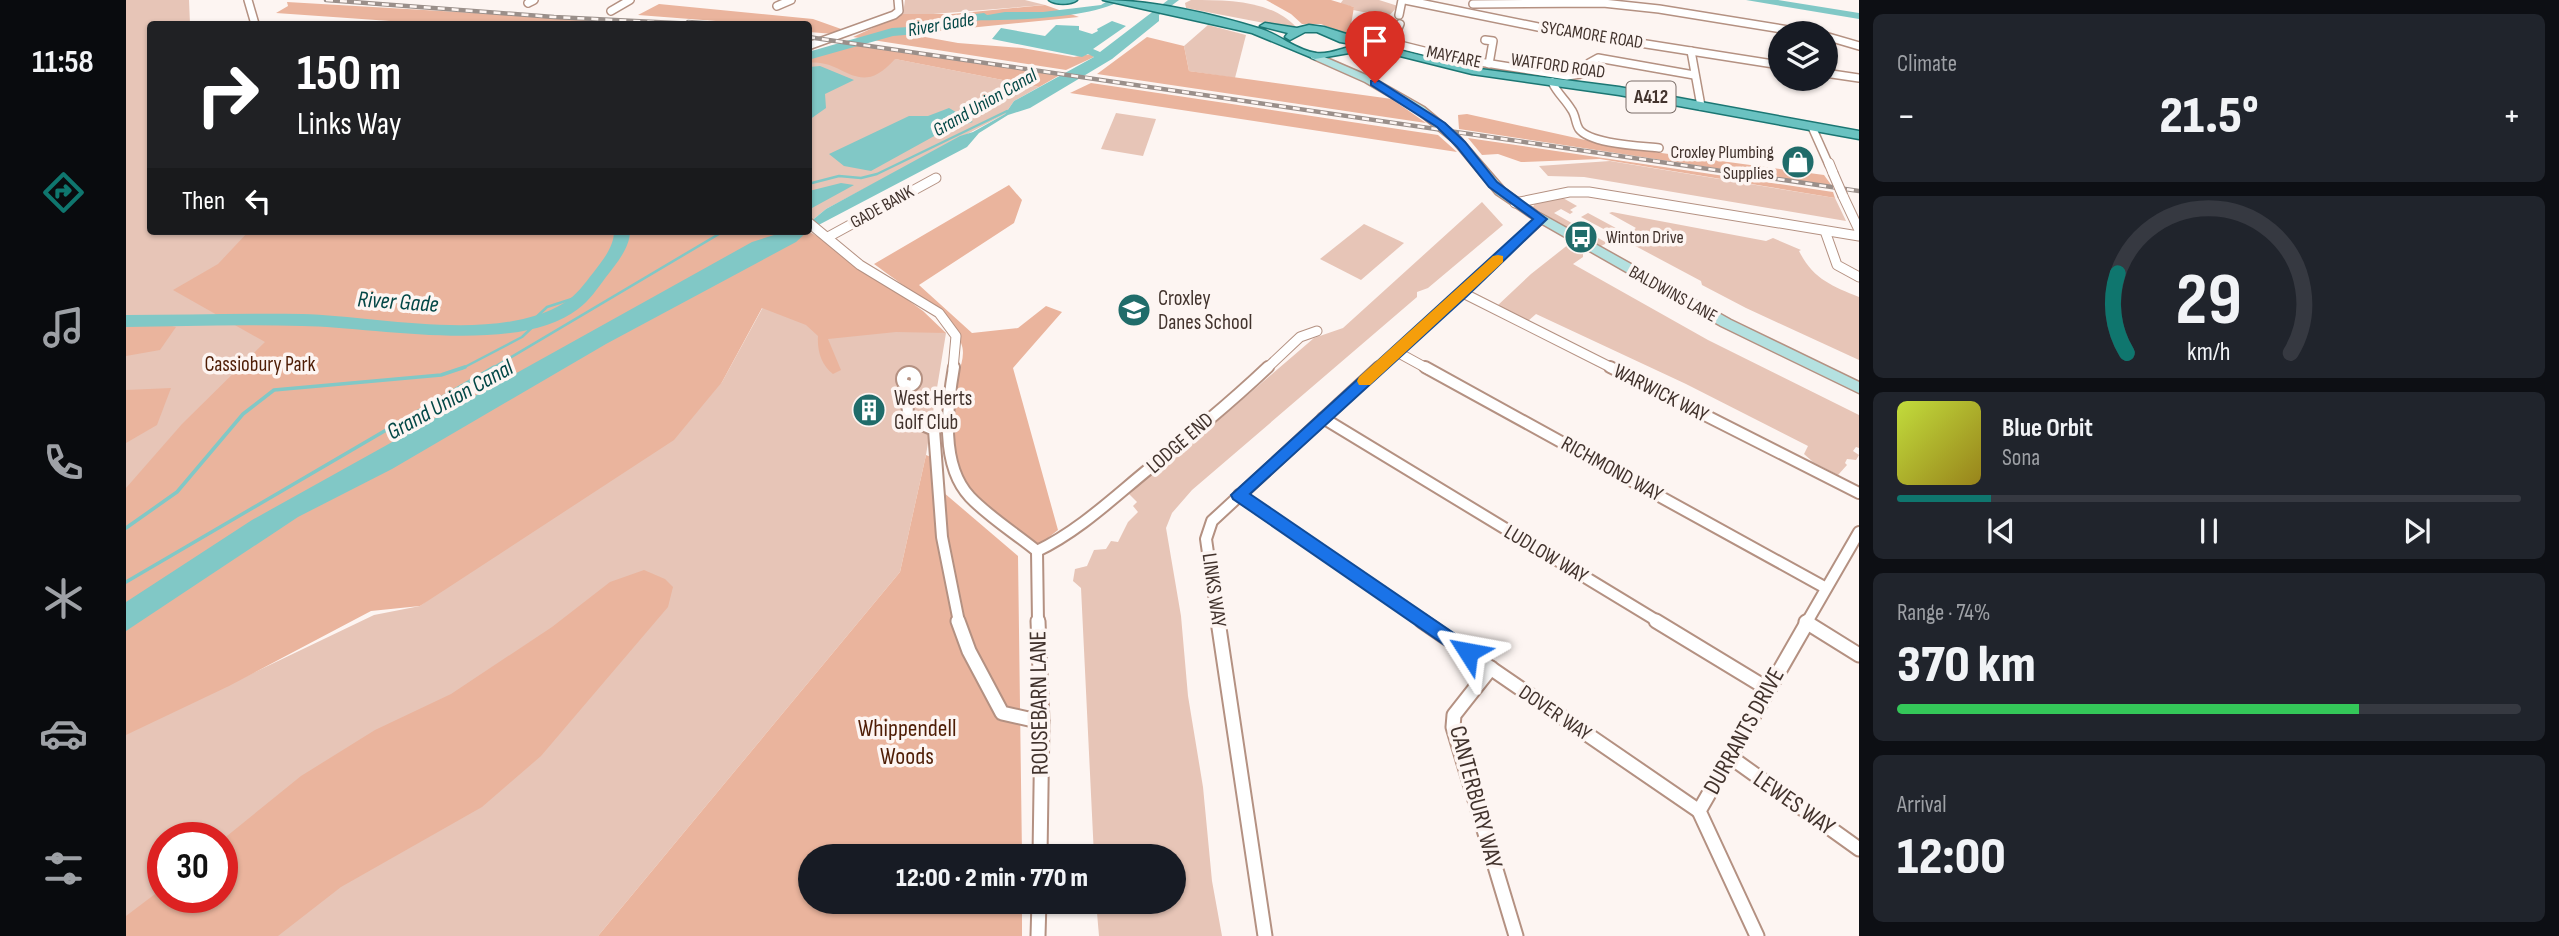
<!DOCTYPE html>
<html lang="en">
<head>
<meta charset="utf-8">
<style>
	body { margin:0; font-family:"Sofia Sans Condensed",sans-serif; background:#20242c; color:#f1f3f6; height:100vh; display:flex; flex-direction:column; font-size:26px; white-space:nowrap }
	* { box-sizing:border-box; margin:0 }
	p { font-size:23px; color:#9ea1a6 }
	.icon { flex:none; width:38px; height:38px; fill:none; stroke:currentColor; stroke-width:2; stroke-linecap:round; stroke-linejoin:round }
	.map { position:relative; flex:1; overflow:hidden }
	.side { display:flex; flex-direction:column; gap:14px; padding:14px; background:#0d0f14; width:700px }
	.side>* { flex:none }
	.banner { position:absolute; left:21px; top:21px; width:665px; height:214px; border-radius:7px; box-shadow:0 2px 5px #0004; background:#202124; color:#fff; overflow:hidden }
	.tools { position:absolute; left:1642px; top:21px; display:grid; gap:14px }
	.tools a { display:grid; place-items:center; width:70px; height:70px; border-radius:50%; background:#171b24; box-shadow:0 2px 5px #0004; font-size:35px }
	.speed { position:absolute; left:21px; top:822px; display:flex; gap:14px; font-size:35px; font-weight:700; text-align:center }
	.speed>* { display:grid; place-content:center; width:91px; height:91px; border-radius:50%; background:#171b24; box-shadow:0 2px 5px #0004; line-height:1 }
	.speed .limit { border:10px solid #d22; background:#fff; color:#111 }
	.pin { position:absolute; display:grid; place-items:center; width:60px; height:60px; color:#fff; margin:-72px -30px; border-radius:50% 50% 50% 0; rotate:-45deg; box-shadow:0 0 7px #0007 }
	.pin .icon { rotate:45deg }
	.me { position:absolute; width:77px; margin:-38px; rotate:304deg; stroke-linejoin:round; filter:drop-shadow(0 0 5px #0008) }
	.turn { display:flex; align-items:center; gap:24px; height:147px; padding:0 35px; font-size:32px }
	.turn .icon { width:91px; height:91px; stroke-width:2.5 }
	.turn b { display:block; font-size:49px; line-height:60px }
	.then { display:flex; align-items:center; height:66px; padding:0 35px; background:#0003; gap:14px; font-size:26px }
	.big { font-size:52px; font-weight:800; line-height:1.1 }
	.side .card { flex:1; display:flex; flex-direction:column; justify-content:center; gap:10px; min-width:0; padding:0 24px; border-radius:10px; background:#20242c }
	.side .dial { align-items:center; gap:0 }
	.dial svg { height:182px; overflow:visible; fill:none; stroke:#363941; stroke-width:7; stroke-linecap:round; text-anchor:middle }
	.dial text { fill:#f1f3f6; stroke:none }
	.song { display:flex; align-items:center; gap:21px }
	.cover { width:84px; height:84px; border-radius:10px; background:linear-gradient(135deg,hsl(70 70% 55%),hsl(50 70% 35%)) }
	.played { height:7px; border-radius:4px; background:linear-gradient(90deg,#0f766e 15%,#363941 15%) }
	.keys { display:flex; justify-content:space-around; direction:ltr }
	.heat { display:flex; justify-content:space-between; align-items:center; font-size:38px; direction:ltr }
	.charge { height:10px; border-radius:5px; background:linear-gradient(90deg,#34c759 74%,#363941 0) }
	.trip { position:absolute; left:672px; top:844px; width:388px; height:70px; border-radius:35px; background:#171b24; box-shadow:0 2px 5px #0004; font-weight:800; line-height:70px; text-align:center }
	main { display:flex; flex:1; min-height:0 }
	.dock { display:flex; flex-direction:column; width:126px; justify-content:space-around; align-items:center; background:#090b0e; color:#9ea1a6 }
	.dock .icon { width:49px; height:49px }
	.dock .active { color:#0f766e }
	.dock b { font-size:32px; color:#f1f3f6 }
	.map>svg:first-child { display:block }
</style>
</head>
<body>
<main>
<nav class="dock">
<b>11:58</b>
<svg class="icon active" aria-label="directions" viewBox="0 0 24 24"><path d="M12 3l9 9-9 9-9-9zM9 14v-3h6M13 9l2 2-2 2"/></svg>
<svg class="icon" aria-label="music" viewBox="0 0 24 24"><path d="M9 18V5l10-2v13"/><circle cx="6" cy="18" r="3"/><circle cx="16" cy="16" r="3"/></svg>
<svg class="icon" aria-label="phone" viewBox="0 0 24 24"><path d="M5 4h4l2 5-3 2q2 4 5 5l2-3 5 2v4C11 20 4 13 5 4z"/></svg>
<svg class="icon" aria-label="climate" viewBox="0 0 24 24"><path d="M12 3v18M4 7l16 10M4 17L20 7"/></svg>
<svg class="icon" aria-label="car" viewBox="0 0 24 24"><path d="M5 17H2v-5l4-1 3-4h7l3 4 3 1v5h-3M9 17h6M6 11h13"/><circle cx="7" cy="17" r="2"/><circle cx="17" cy="17" r="2"/></svg>
<svg class="icon" aria-label="filters" viewBox="0 0 24 24"><path d="M4 7h16M4 17h16"/><circle cx="9" cy="7" r="2"/><circle cx="15" cy="17" r="2"/></svg>
</nav>
<div class="map">
<svg width="1733" height="936" viewBox="0 0 1733 936">
	<rect width="100%" height="100%" fill="#fdf5f2"/>
	<!-- green -->
	<g fill="#e7c5b7" fill-rule="evenodd">
		<path d="M0,0H63L64,24H24V231H661L0,602Z"/>
		<path d="M779,0H899L919,5L782,16L777,14Z"/>
		<path d="M1065,0C1102,0 1145,0 1170,27L1149,25L1060,8L1059,3Z"/>
		<path d="M1217,0H1253L1272,6L1262,17L1227,10L1228,7L1214,4Z"/>
		<path d="M1082,25L1120,35L1109,78L1063,71L1058,46Z"/>
		<path d="M708,47L913,87L888,101L879,114L700,209L683,223L682,53Z"/>
		<path d="M1278,49L1349,65L1565,98L1365,71L1278,51Z"/>
		<path d="M990,113L1030,119L1017,156L975,149Z"/>
		<path d="M1484,161L1709,198L1720,221L1458,177L1422,176L1413,166Z"/>
		<path d="M1437,198L1451,206L1444,210L1447,212L1444,214L1435,209L1428,213L1481,243L1473,247L1407,207L1409,203Z"/>
		<path d="M1356,202L1377,225L1302,288L1291,292V297L1066,490L1046,513L1040,528L1055,616L1062,696L1077,787L1086,881L1096,936H973L970,901H1048V856H968L955,588L947,581L949,569L961,566L968,550L980,549L985,541L992,542L1002,522L1012,512L1007,506L1011,502L1003,494L1034,465L1038,467L1188,338L1217,328Z"/>
		<path d="M1486,212L1640,241L1647,238L1675,250L1673,251C1687,279 1706,286 1733,297V360L1620,308L1576,285L1575,281L1455,217L1462,213L1501,234L1510,228L1483,213Z"/>
		<path d="M1238,224L1278,243L1235,280L1194,259Z"/>
		<path d="M1443,244L1457,252V257L1447,264L1582,340L1733,415V448L1730,447L1727,451L1733,455L1730,460L1721,459L1719,463L1721,465L1712,475L1687,462L1678,454L1682,446L1560,384L1410,314L1402,321L1371,306L1405,274Z"/>
		<path d="M637,307L820,333L800,455L774,572L472,936H0V734L248,615L294,606L596,382ZM37,838H96V898H37Z"/>
	</g>
	<!-- forest -->
	<g fill="#eab49d">
		<path d="M1140,0H1205L1228,7L1224,31L1220,34L1195,24H1176L1165,14Z"/>
		<path d="M161,2L541,24H307L150,13L162,6Z"/>
		<path d="M533,4L687,19L718,30L708,34L683,32L682,24H629L512,15Z"/>
		<path d="M919,5L953,17L803,32L799,37L832,43L896,48L948,57L965,54L968,57L940,70L727,37L777,14H826Z"/>
		<path d="M1021,37L1058,46L1063,71L1266,99L1300,123L971,74Z"/>
		<path d="M728,44L934,75L913,87L769,59C732,101 718,58 683,63V53Z"/>
		<path d="M965,83L1312,135L1331,152L944,93Z"/>
		<path d="M1341,114L1491,147L1698,175L1706,186L1333,129L1332,115Z"/>
		<path d="M1342,138L1707,192L1709,198L1474,159L1395,162L1372,154L1356,155Z"/>
		<path d="M883,185L896,200L888,223L793,285L846,333L892,328L920,306L936,312L887,368L932,530L913,545C895,542 886,536 872,524C864,518 852,512 847,504C828,473 822,430 827,395C828,378 842,359 835,343C820,313 775,284 748,264Z"/>
		<path d="M123,231H682L705,244L797,311L820,333L770,332L702,339L715,370L707,374C695,365 691,350 692,336L680,325L636,308L596,382L548,440L294,606L245,611L103,686L0,735V488L56,424L139,342L47,290L92,264Z"/>
		<path d="M0,315L50,327L34,350L0,356Z"/>
		<path d="M45,388L31,425L0,443V390Z"/>
		<path d="M800,455L817,462V492L892,556L896,856H684V901H896V936H472L774,572Z"/>
		<path d="M518,570L539,579L547,587L542,607L415,756L356,807L215,887L152,936H0V916L37,888V898H96V840L175,776L249,730L325,694L426,627L484,582Z"/>
	</g>
	<!-- water -->
	<g fill="#81c8c6">
		<path d="M983,0H996C962,20 874,21 833,20L879,12H917L975,5Z"/>
		<path d="M1042,0H1053L1033,15V21L986,59L904,108L882,115L853,133L841,147L683,230V223L700,209L834,136L847,132L879,114L888,101L968,57L962,54L956,57L866,39L875,28L919,36L930,25L953,26V30L966,34L972,31L971,29L986,21L1000,26L967,49L974,52Z"/>
		<path d="M1620,0H1652L1733,13V19Z"/>
		<path d="M694,66L728,80L699,94L700,108L683,120V67Z"/>
		<path d="M823,108L847,122L821,129L745,171L718,166L703,154L783,116H802Z"/>
		<path d="M715,183L728,185L686,208L683,203V191Z"/>
		<path d="M661,231H682L670,242L480,344L266,469L172,517L0,631V602L126,520L626,242Z"/>
	</g>
	<g fill="none" stroke-linecap="round" stroke-linejoin="round">
		<!-- stream-far1 -->
		<g stroke="#81c8c6" stroke-width="2.5">
			<path d="M682,184L713,176L735,178L751,174L881,111"/>
			<path d="M404,323L421,307L458,295"/>
			<path d="M335,369L396,337L415,319"/>
			<path d="M365,369L598,231"/>
		</g>
		<!-- stream -->
		<g stroke="#81c8c6" stroke-width="3.5">
			<path d="M0,528L51,492L117,414L148,390L315,375L339,367"/>
			<path d="M0,582L368,367"/>
		</g>
		<!-- river -->
		<g fill="#81c8c6" fill-rule="evenodd">
			<path d="M858,13L864,17L862,19L834,23L802,33L767,36L682,60V52L766,28L801,26L833,16Z"/>
			<path d="M488,231H504C504,248 490,264 480,277C472,288 463,301 452,309C392,356 249,327 176,326C117,324 58,326 0,327V315C58,315 117,313 176,314C252,316 371,344 438,303C450,296 459,283 467,273C477,260 488,247 488,231Z"/>
		</g>
		<defs>
			<g id="street-far3">
				<path d="M122,0L129,24"/>
				<path d="M1279,0L1412,27L1654,65"/>
				<path d="M402,3L408,0"/>
				<path d="M1347,4L1477,3L1533,9L1681,33"/>
				<path d="M651,6L665,0"/>
				<path d="M485,11L504,0"/>
				<path d="M1273,15L1276,0"/>
				<path d="M1274,24L1266,43L1322,57L1441,76L1455,74L1463,63L1472,58L1568,75"/>
				<path d="M1699,36L1733,46"/>
				<path d="M1359,40L1367,41L1363,64"/>
				<path d="M682,46L768,15L773,11L772,0"/>
				<path d="M1565,51L1575,106"/>
				<path d="M1699,73L1733,78"/>
				<path d="M1426,82C1431,93 1439,99 1445,109C1450,115 1449,123 1453,129C1464,144 1515,146 1533,148"/>
				<path d="M1686,127L1703,165"/>
			</g>
			<g id="street-far2">
				<path d="M1703,163L1707,173"/>
				<path d="M1717,196L1733,230"/>
				<path d="M1389,203L1443,192H1463L1733,236"/>
				<path d="M682,222L734,265L813,313L830,336L827,369"/>
				<path d="M1699,231L1711,265L1733,277"/>
				<path d="M702,237L810,178"/>
				<path d="M1337,293L1488,369"/>
				<path d="M1271,352L1302,369"/>
				<path d="M1140,369L1174,337L1191,331"/>
				<path d="M1251,369L1415,219"/>
			</g>
			<g id="street-far1">
				<path d="M828,367C821,407 814,465 844,497C863,517 889,533 911,551"/>
				<path d="M1299,367L1700,588"/>
				<path d="M1484,367L1733,493"/>
				<circle cx="783" cy="379" r="7"/>
				<path d="M781,385L782,419L808,430L816,537L833,622"/>
				<path d="M1197,418L1533,622"/>
				<path d="M1113,495L1298,622"/>
				<path d="M911,551C951,532 985,500 1019,472C1061,438 1103,404 1142,367"/>
				<path d="M911,551L912,622"/>
				<path d="M1092,622L1080,539L1086,521L1253,367"/>
				<path d="M1681,622L1733,532"/>
			</g>
			<g id="street">
				<path d="M832,621L843,651L876,713L916,722"/>
				<path d="M912,621L916,722L914,856"/>
				<path d="M1092,621L1139,936"/>
				<path d="M1296,621L1573,811"/>
				<path d="M1530,621L1642,689"/>
				<path d="M1680,622L1733,655"/>
				<path d="M1365,668L1328,715L1327,727L1390,936"/>
				<path d="M1603,756L1733,849"/>
				<path d="M912,936L913,901"/>
				<path d="M1631,936L1573,811L1682,621"/>
			</g>
			<path id="secondary" d="M1189,53L1247,78L1298,107L1334,137L1379,189L1412,212L1605,320L1733,382V393L1595,326L1404,217L1370,194L1326,141L1290,112L1239,82L1185,58V54Z"/>
			<g id="primary">
				<path d="M923,0H951C945,5 929,5 923,0Z"/>
				<path d="M977,0C1026,0 1088,14 1135,29C1154,35 1170,50 1190,53C1204,55 1218,47 1232,45L1214,42L1191,32H1179L1164,40L1159,37L1162,33L1134,26L1139,23L1171,28L1183,25L1198,27L1265,48L1346,68L1493,87L1733,131V139L1493,95L1346,74L1246,49L1189,59L1126,33Z"/>
			</g>
		</defs>
		<!-- street-far3 casing -->
		<use href="#street-far3" stroke="#b49182" stroke-width="10"/>
		<!-- street-far2 casing -->
		<use href="#street-far2" stroke="#b49182" stroke-width="11"/>
		<!-- street-far1 casing -->
		<use href="#street-far1" stroke="#b49182" stroke-width="14"/>
		<!-- street casing -->
		<use href="#street" stroke="#b49182" stroke-width="17"/>
		<!-- secondary casing -->
		<use href="#secondary" stroke="#b49182" stroke-width="3"/>
		<!-- primary casing -->
		<use href="#primary" stroke="#1b7673" stroke-width="3"/>
		<!-- street-far3 -->
		<use href="#street-far3" stroke="#fff" stroke-width="7"/>
		<!-- street-far2 -->
		<use href="#street-far2" stroke="#fff" stroke-width="9"/>
		<!-- street-far1 -->
		<use href="#street-far1" stroke="#fff" stroke-width="10"/>
		<!-- street -->
		<use href="#street" stroke="#fff" stroke-width="13"/>
		<!-- secondary -->
		<use href="#secondary" fill="#b4e1e0" fill-rule="evenodd"/>
		<!-- primary -->
		<use href="#primary" fill="#6ac2c1" fill-rule="evenodd"/>
		<defs>
			<g id="rail">
				<path d="M200,0L428,17L570,24"/>
				<path d="M562,22L593,24"/>
				<path d="M682,37L1733,191"/>
			</g>
		</defs>
		<!-- rail casing -->
		<use href="#rail" stroke="#9a8f8a" stroke-width="4.5"/>
		<!-- rail -->
		<use href="#rail" stroke="#fdf5f2" stroke-width="2.5" stroke-dasharray="7" stroke-linecap="butt"/>
		<defs>
			<path id="street-bridge" d="M1707,173L1717,196"/>
		</defs>
		<!-- street-bridge casing -->
		<use href="#street-bridge" stroke="#b49182" stroke-width="11" stroke-linecap="butt"/>
		<!-- street-bridge -->
		<use href="#street-bridge" stroke="#fff" stroke-width="9"/>
	</g>
	<!-- route -->
	<path fill="#1a73e8" stroke="#114b97" stroke-width="2" d="M1245,81H1253L1319,123L1339,142L1371,182L1421,219L1341,296L1124,494L1348,647L1351,652L1348,658L1342,661L1107,499L1105,495L1407,219L1363,187L1331,147L1311,127L1245,85Z"/>
	<!-- slow -->
	<path fill="#f59e0b" d="M1372,255L1377,256V262L1244,385H1233L1231,381L1233,377L1367,256Z"/>
	<!-- icons -->
	<defs>
		<symbol id="shop-disc" viewBox="-11 -11 22 22"><circle r="9.5" fill="#206c6a" stroke="#fdf5f2"/><path d="M-5-2.5h2.3a2.7 3.5 0 0 1 5.4 0H5L5.5 6h-11ZM-1.5-2.5h3a1.5 2.3 0 0 0-3 0Z" fill="#fff"/></symbol>
		<symbol id="bus-disc" viewBox="-11 -11 22 22"><circle r="9.5" fill="#206c6a" stroke="#fdf5f2"/><path d="M-5-6H5V4H4V6H2V4H-2V6H-4V4H-5ZM-3.5-4V0h7V-4ZM-3.5 1.2v1.5H-2V1.2ZM2 1.2v1.5H3.5V1.2Z" fill="#fff"/></symbol>
		<symbol id="school-disc" viewBox="-11 -11 22 22"><circle r="9.5" fill="#206c6a" stroke="#fdf5f2"/><path d="M0-5L7-2L0 1L-7-2ZM-4 1L0 2.5L4 1V4Q0 6-4 4Z" fill="#fff"/></symbol>
		<symbol id="building-disc" viewBox="-11 -11 22 22"><circle r="9.5" fill="#206c6a" stroke="#fdf5f2"/><path d="M-4-6H4V6H1V3H-1V6H-4ZM-2.5-4.3h1.7v1.8h-1.7ZM.8-4.3h1.7v1.8H.8ZM-2.5-1h1.7V.8h-1.7ZM.8-1h1.7V.8H.8Z" fill="#fff"/></symbol>
	</defs>
	<g fill-rule="evenodd">
		<use href="#shop-disc" x="1653" y="143" width="38" height="38"/>
		<use href="#bus-disc" x="1436" y="218" width="38" height="38"/>
		<use href="#school-disc" x="989" y="291" width="38" height="38"/>
		<use href="#building-disc" x="724" y="391" width="38" height="38"/>
	</g>
	<g text-anchor="middle" dominant-baseline="central" stroke-width="7" stroke-linejoin="round" paint-order="stroke">
		<!-- far-street labels -->
		<g font-size="18" fill="#42332d" stroke="#fdf5f2">
			<text transform="translate(1466 35) rotate(9)">SYCAMORE ROAD</text>
			<text transform="translate(1328 57) rotate(12)">MAYFARE</text>
			<text transform="translate(1432 66) rotate(8)">WATFORD ROAD</text>
			<text transform="translate(756 207) rotate(-29)">GADE BANK</text>
			<text transform="translate(1547 294) rotate(29)">BALDWINS LANE</text>
		</g>
		<!-- far-poi labels -->
		<g font-size="18" fill="#42332d" stroke="#fdf5f2" text-anchor="end">
			<text x="1648" y="152">Croxley Plumbing<tspan x="1648" dy="21">Supplies</tspan></text>
			<text x="1480" y="237" text-anchor="start">Winton Drive</text>
		</g>
		<!-- far-water labels -->
		<g font-size="19" font-style="italic" fill="#034746" stroke="#fdf5f2">
			<text transform="translate(815 25) rotate(-10)">River Gade</text>
			<text transform="translate(859 103) rotate(-30)">Grand Union Canal</text>
		</g>
		<!-- shield labels -->
		<rect fill="#fdf5f2" stroke="#7a6d68" stroke-width="2" x="1500.5" y="81.5" width="49" height="31" rx="5"/>
		<g font-size="19" font-weight="bold" fill="#42332d">
			<text x="1525" y="97">A412</text>
		</g>
		<!-- poi labels -->
		<g font-size="21" fill="#42332d" stroke="#fdf5f2" text-anchor="start">
			<text x="1032" y="298">Croxley<tspan x="1032" dy="24">Danes School</tspan></text>
			<text x="768" y="398">West Herts<tspan x="768" dy="24">Golf Club</tspan></text>
		</g>
		<!-- park labels -->
		<g font-size="21" fill="#4f1e06" stroke="#fdf5f2">
			<text x="134" y="364">Cassiobury Park</text>
		</g>
		<!-- street labels -->
		<g font-size="21" fill="#42332d" stroke="#fdf5f2">
			<text transform="translate(1535 393) rotate(27)">WARWICK WAY</text>
			<text transform="translate(1054 443) rotate(-41)">LODGE END</text>
			<text transform="translate(1486 469) rotate(29)">RICHMOND WAY</text>
			<text transform="translate(1420 554) rotate(31)">LUDLOW WAY</text>
			<text transform="translate(1088 590) rotate(82)">LINKS WAY</text>
			<text transform="translate(1429 713) rotate(34)">DOVER WAY</text>
		</g>
		<!-- water labels -->
		<g font-size="23" font-style="italic" fill="#034746" stroke="#fdf5f2">
			<text transform="translate(272 302) rotate(4)">River Gade</text>
			<text transform="translate(324 400) rotate(-29)">Grand Union Canal</text>
		</g>
		<!-- near-street labels -->
		<g font-size="24" fill="#42332d" stroke="#fdf5f2">
			<text transform="translate(913 703) rotate(-91)">ROUSEBARN LANE</text>
			<text transform="translate(1618 731) rotate(-61)">DURRANTS DRIVE</text>
			<text transform="translate(1350 797) rotate(75)">CANTERBURY WAY</text>
			<text transform="translate(1668 803) rotate(35)">LEWES WAY</text>
		</g>
		<!-- near-park labels -->
		<g font-size="24" fill="#4f1e06" stroke="#fdf5f2">
			<text x="781" y="728">Whippendell<tspan x="781" dy="28">Woods</tspan></text>
		</g>
	</g>
</svg>
<div class="tools">
<a><svg class="icon" aria-label="layers" viewBox="0 0 24 24"><path d="M12 4l9 5-9 5-9-5zM3 14l9 5 9-5"/></svg></a>
</div>
<div class="speed"><div class="limit">30</div></div>
<div class="pin" style="left:1249px;top:83px;background:#d93025"><svg class="icon" aria-label="arrive" viewBox="0 0 24 24"><path d="M6 21V4h12l-3 4 3 4H6"/></svg></div>
<svg class="me" style="left:1342px;top:652px" viewBox="-20 -20 40 40"><path d="M0-17L14 15 0 8-14 15z" fill="#1a73e8" stroke="#fff" stroke-width="4"/></svg>
<div class="trip">12:00 · 2 min · 770 m</div>
<div class="banner">
<div class="turn"><svg class="icon" aria-label="right" viewBox="0 0 24 24"><path d="M7 20v-9h11M14 6l5 5-5 5"/></svg><div><b>150 m</b>Links Way</div></div>
<div class="then">Then<svg class="icon" aria-label="left" viewBox="0 0 24 24"><path d="M17 20v-9H6M10 6l-5 5 5 5"/></svg></div>
</div>
</div>
<section class="side">
<div class="card"><p>Climate</p>
<div class="heat"><a>−</a><b class="big">21.5°</b><a>+</a></div>
</div>
<div class="card dial"><svg viewBox="0 0 100 80">
<path d="M14 69A42 42 0 1 1 86 69"/>
<path d="M14 69A42 42 0 0 1 10 34" stroke="#0f766e"/>
<text x="50" y="56" font-size="32" font-weight="700">29</text>
<text x="50" y="72" font-size="11">km/h</text>
</svg></div>
<div class="card">
<div class="song"><i class="cover"></i><div><b>Blue Orbit</b><p>Sona</p></div></div>
<div class="played"></div>
<div class="keys"><svg class="icon" aria-label="previous" viewBox="0 0 24 24"><path d="M18 5L8 12l10 7zM5 5v14"/></svg><svg class="icon" aria-label="pause" viewBox="0 0 24 24"><path d="M8 5v14M16 5v14"/></svg><svg class="icon" aria-label="next" viewBox="0 0 24 24"><path d="M6 5l10 7-10 7zM19 5v14"/></svg></div>
</div>
<div class="card"><p>Range · 74%</p><b class="big">370 km</b><div class="charge"></div></div>
<div class="card"><p>Arrival</p><b class="big">12:00</b></div>
</section>
</main>
</body>
</html>
